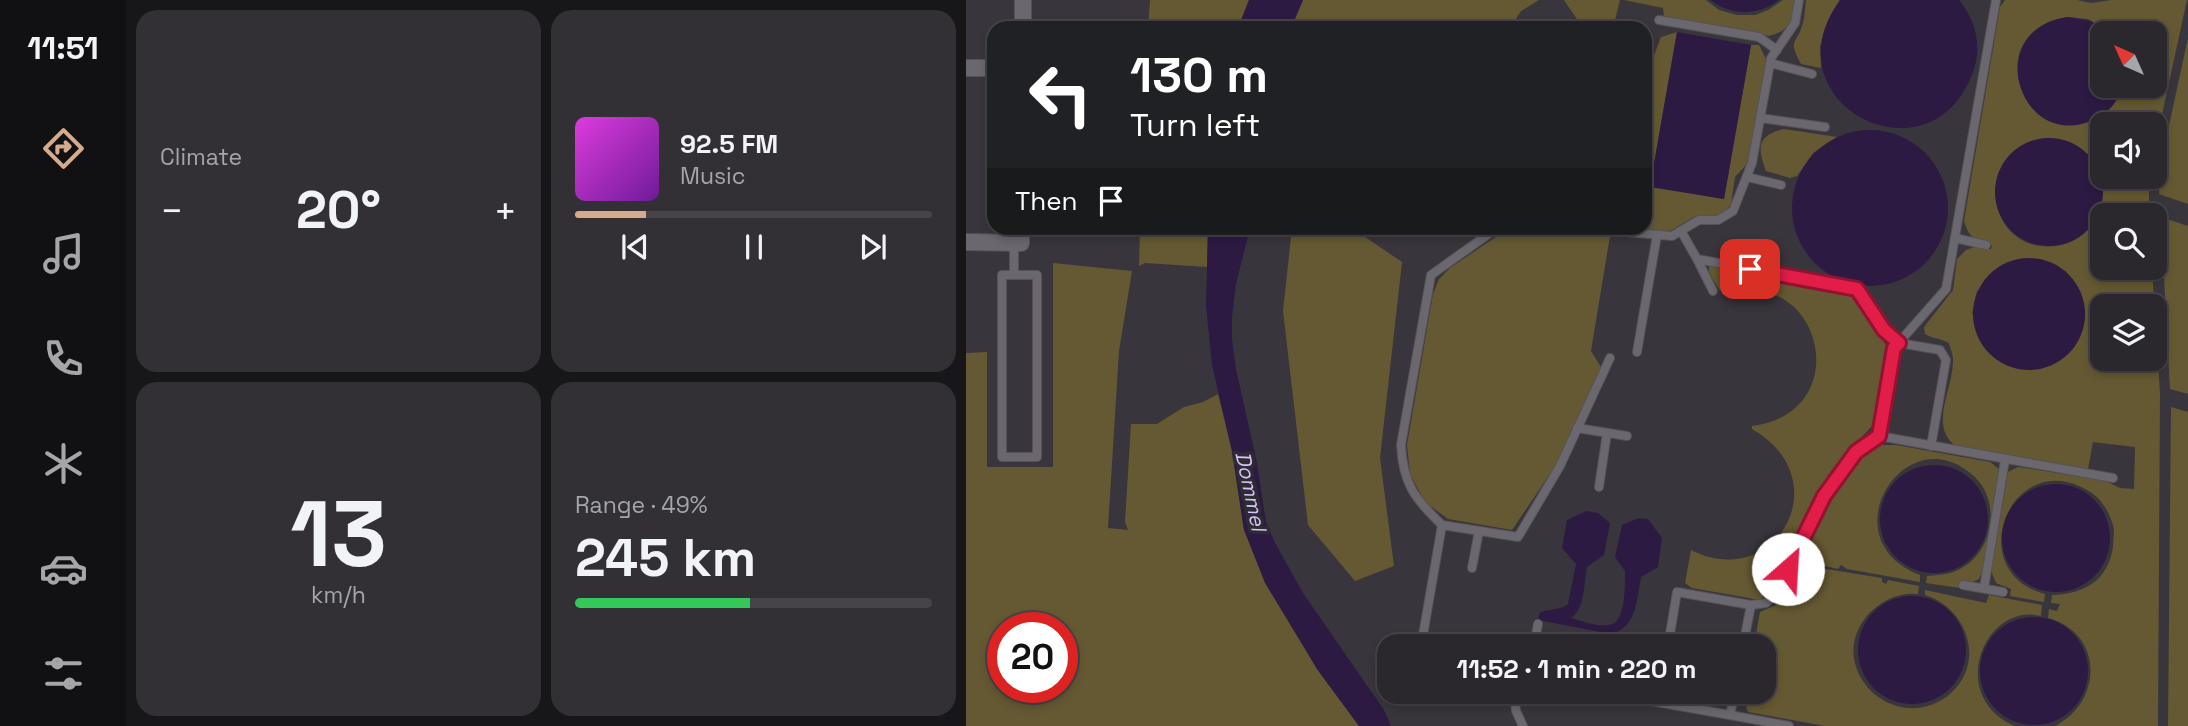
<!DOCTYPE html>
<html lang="en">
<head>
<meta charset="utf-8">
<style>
	body { margin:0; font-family:"Space Grotesk",sans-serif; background:#323035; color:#f1f3f6; height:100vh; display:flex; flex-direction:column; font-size:26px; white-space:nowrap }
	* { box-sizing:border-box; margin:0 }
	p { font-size:23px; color:#a5a6aa }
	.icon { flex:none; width:38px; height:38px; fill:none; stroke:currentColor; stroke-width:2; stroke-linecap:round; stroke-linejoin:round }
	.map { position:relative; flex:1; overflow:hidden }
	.drawer { display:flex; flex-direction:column; gap:10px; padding:10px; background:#171619; width:840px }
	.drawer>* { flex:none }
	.top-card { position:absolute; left:21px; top:21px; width:665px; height:214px; border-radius:21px; box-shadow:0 4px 10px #0003,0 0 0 2px #464449; background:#202124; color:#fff; overflow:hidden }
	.needle { width:46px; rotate:315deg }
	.fabs { position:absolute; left:1124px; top:21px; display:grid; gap:14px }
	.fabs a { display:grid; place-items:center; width:77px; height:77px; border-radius:14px; background:#2a282d; box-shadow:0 4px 10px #0003,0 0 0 2px #464449; font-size:35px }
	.speed { position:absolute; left:21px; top:612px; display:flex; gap:14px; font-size:35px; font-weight:700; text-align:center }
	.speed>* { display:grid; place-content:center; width:91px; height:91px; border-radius:50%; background:#2a282d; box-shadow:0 4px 10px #0003,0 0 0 2px #464449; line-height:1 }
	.speed .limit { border:10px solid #d22; background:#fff; color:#111 }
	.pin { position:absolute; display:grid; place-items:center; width:60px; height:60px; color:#fff; margin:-30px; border-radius:14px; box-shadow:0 4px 10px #0006 }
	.me { position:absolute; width:77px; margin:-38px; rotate:26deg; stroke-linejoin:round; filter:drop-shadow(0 0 5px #0008) }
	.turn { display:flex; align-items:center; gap:24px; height:147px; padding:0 28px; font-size:32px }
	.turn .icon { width:91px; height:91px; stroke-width:2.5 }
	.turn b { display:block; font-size:49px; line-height:60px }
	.then { display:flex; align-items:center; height:66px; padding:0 28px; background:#0003; gap:14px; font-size:26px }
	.big { font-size:52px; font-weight:700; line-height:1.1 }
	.drawer .widget { flex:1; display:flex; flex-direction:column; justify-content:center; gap:10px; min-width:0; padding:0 24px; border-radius:21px; background:#323035 }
	.drawer .dial { align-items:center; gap:0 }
	.dial b { font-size:91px; line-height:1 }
	.song { display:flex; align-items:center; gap:21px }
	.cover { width:84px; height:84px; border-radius:10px; background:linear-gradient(135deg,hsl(300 70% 55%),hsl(280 70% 35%)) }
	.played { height:7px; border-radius:4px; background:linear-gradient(90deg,#d6ab8b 20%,#464449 20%) }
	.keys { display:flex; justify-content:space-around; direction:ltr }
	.heat { display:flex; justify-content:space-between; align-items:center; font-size:38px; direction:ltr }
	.charge { height:10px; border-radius:5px; background:linear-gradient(90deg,#34c759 49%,#464449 0) }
	.drawer .tiles { flex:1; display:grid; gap:10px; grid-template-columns:repeat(2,1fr) }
	.trip { position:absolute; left:411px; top:634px; width:399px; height:70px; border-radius:21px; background:#2a282d; box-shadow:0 4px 10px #0003,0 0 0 2px #464449; font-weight:700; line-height:70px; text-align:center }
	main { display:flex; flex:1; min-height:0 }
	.tabs { display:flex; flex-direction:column; width:126px; justify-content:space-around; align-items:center; background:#111012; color:#a5a6aa }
	.tabs .icon { width:49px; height:49px }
	.tabs .on { color:#d6ab8b }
	.tabs b { font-size:32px; color:#f1f3f6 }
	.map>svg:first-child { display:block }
</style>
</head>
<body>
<main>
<nav class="tabs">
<b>11:51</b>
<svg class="icon on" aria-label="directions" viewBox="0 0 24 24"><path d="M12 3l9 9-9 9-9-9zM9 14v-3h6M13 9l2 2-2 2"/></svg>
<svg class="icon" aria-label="music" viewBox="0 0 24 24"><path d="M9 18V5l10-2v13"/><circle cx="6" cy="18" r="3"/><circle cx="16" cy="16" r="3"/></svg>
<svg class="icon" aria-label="phone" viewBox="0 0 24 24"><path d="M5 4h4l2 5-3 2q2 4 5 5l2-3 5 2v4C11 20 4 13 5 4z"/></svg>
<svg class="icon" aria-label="climate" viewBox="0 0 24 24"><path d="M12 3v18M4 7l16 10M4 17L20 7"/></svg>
<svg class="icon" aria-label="car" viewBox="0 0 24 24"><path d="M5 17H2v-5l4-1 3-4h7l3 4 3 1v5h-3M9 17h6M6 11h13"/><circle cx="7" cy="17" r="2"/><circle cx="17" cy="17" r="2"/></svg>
<svg class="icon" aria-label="filters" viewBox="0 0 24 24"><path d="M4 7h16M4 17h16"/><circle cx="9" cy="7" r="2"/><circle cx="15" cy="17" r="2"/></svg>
</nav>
<section class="drawer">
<div class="tiles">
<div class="widget"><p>Climate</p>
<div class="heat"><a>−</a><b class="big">20°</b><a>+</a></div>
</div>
<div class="widget">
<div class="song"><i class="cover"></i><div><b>92.5 FM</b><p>Music</p></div></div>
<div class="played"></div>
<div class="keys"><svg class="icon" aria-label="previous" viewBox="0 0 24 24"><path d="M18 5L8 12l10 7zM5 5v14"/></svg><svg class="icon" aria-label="pause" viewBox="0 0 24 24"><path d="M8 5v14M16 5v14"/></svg><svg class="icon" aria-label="next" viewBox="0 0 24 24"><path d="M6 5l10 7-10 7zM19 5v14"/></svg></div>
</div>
<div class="widget dial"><b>13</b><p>km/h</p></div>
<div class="widget"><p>Range · 49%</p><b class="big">245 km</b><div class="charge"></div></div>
</div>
</section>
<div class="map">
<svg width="1222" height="726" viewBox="0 0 1222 726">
	<rect width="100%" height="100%" fill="#38363c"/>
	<!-- green -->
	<g fill="#645932" fill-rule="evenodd">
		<path d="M184,0H283L272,28H182Z"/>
		<path d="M337,0H573L555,11L544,28H325Z"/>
		<path d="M598,0H654L648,24L645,28H617Z"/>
		<path d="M658,0H740L753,10L771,15H789L802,10L817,0H829C825,22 827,29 803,36L698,16L697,8Z"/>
		<path d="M840,0H874L854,46L855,68L835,64C821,38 831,45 837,23C839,16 839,7 840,0Z"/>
		<path d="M1039,0H1111L1125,3L1145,0H1221L1188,151V124H1136V177H1183V215H1136V268H1186L1194,393L1192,726H1089C1137,702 1138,633 1082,618L1083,609L1091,611L1094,604L1085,603L1086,595C1119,594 1142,580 1147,547C1147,539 1149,533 1147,525C1141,506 1132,494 1113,486C1041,455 998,573 1079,594L1078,602L1044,596L1045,589L1030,583L1025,571L1042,472L1052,467L1059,468L1140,481L1154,488L1168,489L1169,447L1127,442L1122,469L991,447C961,426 988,389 987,359C987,354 984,348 983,343C975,338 966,339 959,334L958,327L987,290L991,259L1000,250L1008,247L1025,249L1026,246C1011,234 1005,245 998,221L1034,7ZM1102,17L1122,19L1144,33H1188V86H1157C1152,100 1144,112 1130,118C1065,151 1018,52 1081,23C1087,20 1095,19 1102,17ZM1079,138C1150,138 1155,238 1089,246C1019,254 1005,149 1079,138ZM1082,262C1120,282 1132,321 1101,355L1006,314L1011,291ZM1136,306H1188V359H1136Z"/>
		<path d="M711,32L684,186L758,199L785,45H793L801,61L782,163L769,177L765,204L758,214L728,217L704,231L665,228H679V79L695,37Z"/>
		<path d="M1222,38V204L1193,194L1194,167Z"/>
		<path d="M818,129L871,137L847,153L831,176L824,178L800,171C791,148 791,135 818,129Z"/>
		<path d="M1198,218L1222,226V394L1204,389L1195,219Z"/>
		<path d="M174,228H242L241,267L179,263L173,266Z"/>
		<path d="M326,228H386L436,262L414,458L428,566L389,581L342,525L317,311Z"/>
		<path d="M543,228H565L644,236L625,351L635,367L590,465L546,530L482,519L459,502L444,474L441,445L467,294L473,279L484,268Z"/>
		<path d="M87,263L166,271L153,351L142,528L162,530L159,522L165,424H191L218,407L237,402L252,394L266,451L278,530L351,669L393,726H0V353L21,352V467H87ZM37,628H96V688H37Z"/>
		<path d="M743,266L889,293L921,347L907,425L891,442L853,495L821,561L812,557L798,585L807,589L794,600L726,588L719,583L725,550C810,593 874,479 786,429V426C892,413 856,262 757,295L743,273Z"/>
		<path d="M1205,407L1222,412V726H1202Z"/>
		<path d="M915,445H930L1024,462L1033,469L1017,570L1013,579L1007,582L995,581L994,588L960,583L961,576C970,575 979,575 987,572C1015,563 1030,530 1023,502C1019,485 1009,475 994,466C930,430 867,542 954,575V582L881,569L875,565L872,569L832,560C846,533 875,468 900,452C904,449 910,447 915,445Z"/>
		<path d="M829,564L916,578V582L920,584L922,580L953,586L952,594C912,590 874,633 892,672C908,708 954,721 985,693C1020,661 1001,608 959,595V590L1020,603L1023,595L1076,605L1075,616C1018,602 980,697 1049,726H859L782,712L778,700L780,691H798V646H788L794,612L810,605Z"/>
	</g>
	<!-- water -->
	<g fill="#2c1a43">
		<path d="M283,0H337L325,28H272Z"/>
		<path d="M744,0H813C792,16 765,16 744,0Z"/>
		<path d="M874,0H993C1009,19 1016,45 1008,69C968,190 798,104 874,0Z"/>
		<path d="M1102,17L1125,21L1144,33H1136V86H1157C1152,102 1141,115 1125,121C1052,150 1016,29 1102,17Z"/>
		<path d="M711,32L785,45L758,199L684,187Z"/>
		<circle cx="904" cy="208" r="78"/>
		<circle cx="1083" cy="192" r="54"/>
		<path d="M242,228H284L270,284L266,317V339L270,369L291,463L300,522L309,543L337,593L418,710L425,726H393L351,669L299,583L278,530L266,451L246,365L240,306Z"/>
		<circle cx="1063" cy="314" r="56"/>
		<circle cx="968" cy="519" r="54"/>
		<circle cx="1090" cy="538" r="54"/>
		<path d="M620,511L632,513L644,523L638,555L621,567C618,583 619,609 605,618C616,621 631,627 643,625C660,624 659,584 659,571L649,557L656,525L673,518L682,519L696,538L692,567L675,577C671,598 671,628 645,634L572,620L574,612L598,607L602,604L610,564L596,548L601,520Z"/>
		<circle cx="946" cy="650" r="54"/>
		<circle cx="1068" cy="671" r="54"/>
	</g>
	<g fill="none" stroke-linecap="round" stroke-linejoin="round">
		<defs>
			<g id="service">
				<path d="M693,20L793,37L811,50"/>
				<path d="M804,63L846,74"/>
				<path d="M794,118L859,127"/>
				<path d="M781,177L815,185"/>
				<path d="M614,228L706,236L733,220H752L767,211L786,163L805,58L829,23L833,0"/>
				<path d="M715,231L731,259L891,289L918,330L933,343L974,350L980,360L965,446"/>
				<path d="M989,238L1020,245"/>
				<path d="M48,242V275H36V457H71V275H48"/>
				<path d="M731,259L747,291"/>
				<path d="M671,352L691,235"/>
				<path d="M611,428L661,436"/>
				<path d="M913,436L928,348L980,289L1030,0"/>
				<path d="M633,487L641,433"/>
				<path d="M476,525C449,499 437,484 435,445L465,275L531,228"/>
				<path d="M506,568L513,531"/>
				<path d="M997,585L1037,592"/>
				<path d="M1018,588L1039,460"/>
				<path d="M461,646L456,641L476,525L552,537L594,466L644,358"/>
				<path d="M568,646L572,624"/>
				<path d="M702,646L711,592L785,605L800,603L811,593L858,496L890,452L913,436L1147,478"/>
				<path d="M777,646L785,605"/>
				<path d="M548,691L550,711L557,726"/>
				<path d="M628,691L764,715"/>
				<path d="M769,691L764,715L823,726"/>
				<path d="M691,702L693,691"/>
			</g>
			<g id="minor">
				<path d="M57,28V0"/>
				<path d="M0,68H28"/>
				<path d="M0,242L55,243V228"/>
			</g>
		</defs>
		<!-- service casing -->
		<use href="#service" stroke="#545358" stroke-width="10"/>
		<!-- minor casing -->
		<use href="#minor" stroke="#545358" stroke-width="18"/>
		<!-- service -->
		<use href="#service" stroke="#6a676e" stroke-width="8"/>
		<!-- minor -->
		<use href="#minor" stroke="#6a676e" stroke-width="16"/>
	</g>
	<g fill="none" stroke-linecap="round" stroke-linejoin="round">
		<defs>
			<path id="route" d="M784,269L891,289L918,330L933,343L928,348L913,436L890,452L858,496L822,569"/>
		</defs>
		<!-- route casing -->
		<use href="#route" stroke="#92132f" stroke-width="18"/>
		<!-- route -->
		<use href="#route" stroke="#e11d48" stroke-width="12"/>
	</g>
	<g text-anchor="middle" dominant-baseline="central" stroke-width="7" stroke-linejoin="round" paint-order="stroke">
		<!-- water labels -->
		<g font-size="21" font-style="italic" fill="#d8c2fd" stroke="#2e2c32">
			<text transform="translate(285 491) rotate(78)">Dommel</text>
		</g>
	</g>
</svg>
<div class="fabs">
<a><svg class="needle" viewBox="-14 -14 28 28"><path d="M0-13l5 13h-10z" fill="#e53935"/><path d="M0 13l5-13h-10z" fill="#a5a6aa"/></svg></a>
<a><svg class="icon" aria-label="sound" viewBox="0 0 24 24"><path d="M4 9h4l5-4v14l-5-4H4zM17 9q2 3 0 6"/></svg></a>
<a><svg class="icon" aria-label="search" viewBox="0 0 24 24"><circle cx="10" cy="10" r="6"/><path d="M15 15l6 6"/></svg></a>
<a><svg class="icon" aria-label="layers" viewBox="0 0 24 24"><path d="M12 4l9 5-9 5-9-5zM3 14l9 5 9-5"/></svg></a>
</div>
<div class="speed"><div class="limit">20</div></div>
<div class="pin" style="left:784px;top:269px;background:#d93025"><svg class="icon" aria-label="arrive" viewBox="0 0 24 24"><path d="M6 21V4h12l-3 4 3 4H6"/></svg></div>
<svg class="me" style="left:822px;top:569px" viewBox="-20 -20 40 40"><circle r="19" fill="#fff"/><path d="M0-13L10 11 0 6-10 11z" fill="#e11d48"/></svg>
<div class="trip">11:52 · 1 min · 220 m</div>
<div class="top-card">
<div class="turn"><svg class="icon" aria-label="left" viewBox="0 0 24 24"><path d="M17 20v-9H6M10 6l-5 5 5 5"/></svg><div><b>130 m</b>Turn left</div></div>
<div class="then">Then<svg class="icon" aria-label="arrive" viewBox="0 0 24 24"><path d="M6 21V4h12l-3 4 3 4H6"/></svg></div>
</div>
</div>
</main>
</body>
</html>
